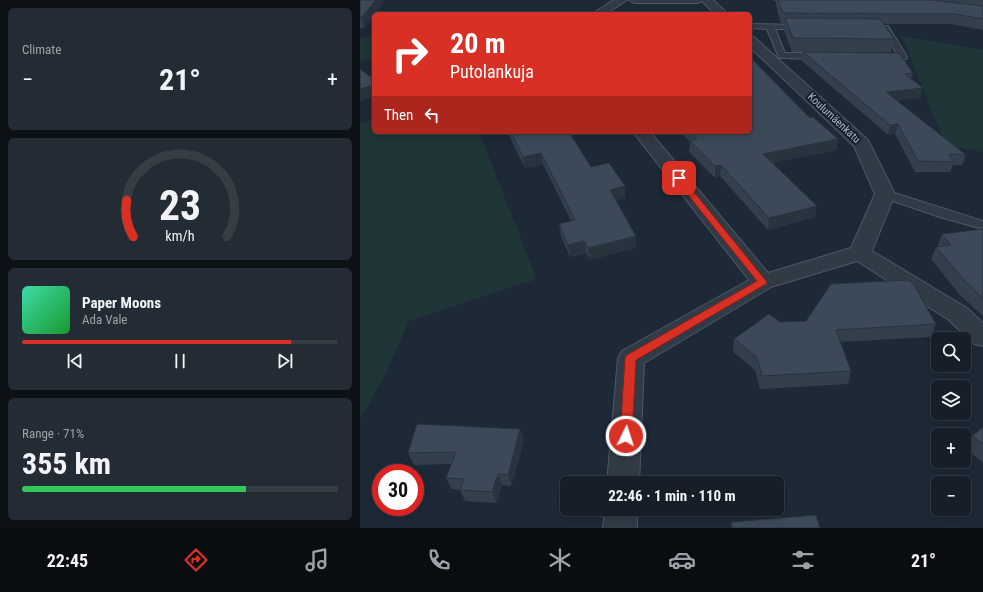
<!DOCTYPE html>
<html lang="en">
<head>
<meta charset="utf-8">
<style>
	body { margin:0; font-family:"Roboto Condensed",sans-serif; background:#232c34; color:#f1f3f6; height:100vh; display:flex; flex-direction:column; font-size:15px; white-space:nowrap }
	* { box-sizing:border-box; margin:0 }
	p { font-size:13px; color:#9ea2a8 }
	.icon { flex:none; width:22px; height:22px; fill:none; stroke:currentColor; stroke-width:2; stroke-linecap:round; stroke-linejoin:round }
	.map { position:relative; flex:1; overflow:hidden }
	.sheet { display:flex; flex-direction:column; gap:8px; padding:8px; background:#0c1116; width:360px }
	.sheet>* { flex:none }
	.top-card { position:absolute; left:12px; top:12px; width:380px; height:122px; border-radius:6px; box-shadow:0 2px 10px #0003,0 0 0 1px #353d45; background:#d93025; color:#fff; overflow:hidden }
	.controls { position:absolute; left:571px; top:332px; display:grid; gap:8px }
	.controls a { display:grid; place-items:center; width:40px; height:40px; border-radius:6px; background:#161f28; box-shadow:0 2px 10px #0003,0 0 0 1px #353d45; font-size:20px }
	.speed { position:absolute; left:12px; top:464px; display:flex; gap:8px; font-size:20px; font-weight:700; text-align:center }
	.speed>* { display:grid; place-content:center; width:52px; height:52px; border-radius:50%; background:#161f28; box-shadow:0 2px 10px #0003,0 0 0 1px #353d45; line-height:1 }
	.speed .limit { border:6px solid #d22; background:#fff; color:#111 }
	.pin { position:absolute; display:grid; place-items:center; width:34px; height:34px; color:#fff; margin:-17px; border-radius:8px; box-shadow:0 2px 6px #0006 }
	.me { position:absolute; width:44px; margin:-22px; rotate:4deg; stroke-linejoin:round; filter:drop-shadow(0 0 3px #0008) }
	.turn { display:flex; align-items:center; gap:14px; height:84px; padding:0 12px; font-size:18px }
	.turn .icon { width:52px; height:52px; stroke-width:2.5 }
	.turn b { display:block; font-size:28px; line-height:34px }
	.then { display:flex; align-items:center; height:38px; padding:0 12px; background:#0003; gap:8px; font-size:15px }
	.big { font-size:30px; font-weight:700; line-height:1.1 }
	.sheet .tile { flex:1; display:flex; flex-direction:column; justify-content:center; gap:6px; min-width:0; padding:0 14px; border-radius:6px; background:#232c34 }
	.sheet .dial { align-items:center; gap:0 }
	.dial svg { height:104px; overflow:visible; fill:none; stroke:#353d45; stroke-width:7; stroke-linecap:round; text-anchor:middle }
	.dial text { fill:#f1f3f6; stroke:none }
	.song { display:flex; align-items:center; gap:12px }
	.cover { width:48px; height:48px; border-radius:6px; background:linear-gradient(135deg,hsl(160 70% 55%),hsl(130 70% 35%)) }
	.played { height:4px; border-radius:2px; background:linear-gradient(90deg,#d93025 85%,#353d45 85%) }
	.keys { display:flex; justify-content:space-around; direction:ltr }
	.heat { display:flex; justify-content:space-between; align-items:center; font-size:22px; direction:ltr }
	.charge { height:6px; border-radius:3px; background:linear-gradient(90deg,#34c759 71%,#353d45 0) }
	.trip { position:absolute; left:200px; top:476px; width:224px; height:40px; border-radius:6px; background:#161f28; box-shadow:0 2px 10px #0003,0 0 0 1px #353d45; font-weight:700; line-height:40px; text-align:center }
	.dock { display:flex; height:64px; justify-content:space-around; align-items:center; background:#090c10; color:#9ea2a8 }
	.dock .icon { width:28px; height:28px }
	.dock .on { color:#d93025 }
	.dock b { font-size:18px; color:#f1f3f6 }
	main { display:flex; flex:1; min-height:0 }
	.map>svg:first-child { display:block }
</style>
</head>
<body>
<main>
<section class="sheet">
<div class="tile"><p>Climate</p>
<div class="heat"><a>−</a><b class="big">21°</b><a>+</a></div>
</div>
<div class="tile dial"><svg viewBox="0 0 100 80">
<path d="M14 69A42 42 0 1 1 86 69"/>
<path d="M14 69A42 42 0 0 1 9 41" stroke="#d93025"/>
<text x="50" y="56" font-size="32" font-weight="700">23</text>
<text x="50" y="72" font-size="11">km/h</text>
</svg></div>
<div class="tile">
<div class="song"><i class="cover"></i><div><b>Paper Moons</b><p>Ada Vale</p></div></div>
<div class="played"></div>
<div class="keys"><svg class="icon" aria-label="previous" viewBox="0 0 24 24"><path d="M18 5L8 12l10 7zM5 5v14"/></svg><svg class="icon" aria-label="pause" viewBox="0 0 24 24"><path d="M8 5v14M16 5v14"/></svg><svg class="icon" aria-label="next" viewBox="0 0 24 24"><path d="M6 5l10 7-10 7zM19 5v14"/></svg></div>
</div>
<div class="tile"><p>Range · 71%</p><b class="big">355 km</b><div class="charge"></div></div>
</section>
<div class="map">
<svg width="623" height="528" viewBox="0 0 623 528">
	<rect width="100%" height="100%" fill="#1d2936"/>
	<!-- green -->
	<g fill="#1f3537">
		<path d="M542,36L623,50V152L586,146Z"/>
		<path d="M14,37V58L0,61V38Z"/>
		<path d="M14,120V132H119L177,279L49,321L24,377L0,419V123Z"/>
	</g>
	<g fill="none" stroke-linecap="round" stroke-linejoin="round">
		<defs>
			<g id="service">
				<path d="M390,24L447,25V29H415L425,53H462L466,56L462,59L419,58L407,29L390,28Z"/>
				<path d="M519,26H528L547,57L546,59H520L519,57L520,55L537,54L523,30L518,28Z"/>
				<path d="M525,190L623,221V227L619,228L580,217L521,197L519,194L521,191Z"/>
			</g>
			<g id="minor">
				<path d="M254,0H267L246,14H232Z"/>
				<path d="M269,0H353L368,14H355L342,1L337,3H274Z"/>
				<path d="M390,36L394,37L508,140L535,194L512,251L607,308L623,323V346L614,344L589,320L497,261L411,287L284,363L279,483H247L258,358L262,351L389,280L273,132H290L408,273L491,248L515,194L494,146L390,47Z"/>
				<path d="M245,509H277V528H243Z"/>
			</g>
		</defs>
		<!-- service casing -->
		<use href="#service" stroke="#4e5865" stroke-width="2"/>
		<!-- minor casing -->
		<use href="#minor" stroke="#4e5865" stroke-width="2"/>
		<!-- service -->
		<use href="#service" fill="#313b46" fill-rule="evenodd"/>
		<!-- minor -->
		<use href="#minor" fill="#313b46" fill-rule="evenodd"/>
	</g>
	<!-- wall -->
	<g fill="#333f4d">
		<path d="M0,0H23L24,2L4,28H0Z"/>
		<path d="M412,0H623V30L591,24H523L534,39L531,52H432L424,31L425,23H421L416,5V2Z"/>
		<path d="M443,52L553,73L551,79L560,98L536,100L606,155L602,165H593L590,172H555L535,134L528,135L442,61Z"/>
		<path d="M450,118L478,139L476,150L412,163L455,217L408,230L360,176L355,178L329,152L330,142L320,132H390Z"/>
		<path d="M144,132H209L231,167L266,198L256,200L276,248L229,260L226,253L210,257L201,236L199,224L211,221L183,164L165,168L148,133H144Z"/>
		<path d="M623,229V316L599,294L571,259L576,247H577L582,234Z"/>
		<path d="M446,321L576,324L571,337L480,342L491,371L488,384L400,389L395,370L373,352L374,339L420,322Z"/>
		<path d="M623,427V463L605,448L612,436Z"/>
		<path d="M160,429L164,441L151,486L142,485L137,503L105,501L100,490L91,489L86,478L91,464L54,465L48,453Z"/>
	</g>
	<!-- shaded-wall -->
	<g fill="#29333e">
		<path d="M16,0H23L24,2L4,28L1,19Z"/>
		<path d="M14,85V96L0,101V89Z"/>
		<path d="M563,88L560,98L524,102L526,92Z"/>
		<path d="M538,124L535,134L528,135L530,125Z"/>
		<path d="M478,139L476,150L402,165L403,154Z"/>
		<path d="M181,153L183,164L165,168L163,157Z"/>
		<path d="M361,165L360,176L355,178V166Z"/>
		<path d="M265,186L266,198L251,201L250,190Z"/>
		<path d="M457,206L455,217L408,230L409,218Z"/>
		<path d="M276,236V248L229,260L228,248Z"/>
		<path d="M224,241L226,253L210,257L208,245Z"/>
		<path d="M160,429L164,441L151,486L148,475Z"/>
		<path d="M138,474L142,485L137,503L132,492Z"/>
	</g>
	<!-- building -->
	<g fill="#3b4959" stroke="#29333e">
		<path d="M0,0H16L0,19Z"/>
		<path d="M418,0H571L623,6V19L594,14L423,13Z"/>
		<path d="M425,18L520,19L534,39L433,38Z"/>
		<path d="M443,52L539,53L553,73L545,74L563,88L526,92L606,155L589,154L594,162L558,161L538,124L530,125Z"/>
		<path d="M390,57L450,118L453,117L478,139L403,154L457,206L409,218L361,165L355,166L330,141L337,139L330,132H390Z"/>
		<path d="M0,69L14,79V85L0,89Z"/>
		<path d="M151,132H209L231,167L249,163L265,186L250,190L276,236L228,248L224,241L208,245L199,224L215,220L181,153L163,157Z"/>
		<path d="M623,229V298L605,281L576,247L591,245L582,234Z"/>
		<path d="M548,280L553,283L576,324L476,330L491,371L402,376L397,357L374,339L409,314L420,322L446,321L471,284Z"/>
		<path d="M57,424L160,429L148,475L138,474L132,492L100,490L104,479L86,478L96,452L48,453Z"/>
		<path d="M623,427V444L612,436Z"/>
		<path d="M456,515L460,528H372L371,522Z"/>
	</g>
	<!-- route -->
	<path fill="#d93025" stroke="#8d1f18" d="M316,176H321L407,282L406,284L276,360L272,436L270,440L266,441L261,440L260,436L265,358L267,355L397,281L316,180Z"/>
	<g text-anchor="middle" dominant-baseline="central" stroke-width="4" stroke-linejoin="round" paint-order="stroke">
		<!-- street labels -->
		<g font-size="11" fill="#aab5c4" stroke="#17202a">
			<text transform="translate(474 118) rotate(43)">Koulumäenkatu</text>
		</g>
	</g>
</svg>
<div class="controls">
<a><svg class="icon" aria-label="search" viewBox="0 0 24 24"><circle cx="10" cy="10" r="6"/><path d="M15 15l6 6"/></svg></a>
<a><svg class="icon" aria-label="layers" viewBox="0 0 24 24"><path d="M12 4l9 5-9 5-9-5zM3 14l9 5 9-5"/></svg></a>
<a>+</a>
<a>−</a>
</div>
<div class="speed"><div class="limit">30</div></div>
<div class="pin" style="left:319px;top:178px;background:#d93025"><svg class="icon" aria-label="arrive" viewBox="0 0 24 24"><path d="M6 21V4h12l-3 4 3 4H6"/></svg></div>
<svg class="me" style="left:266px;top:436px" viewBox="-20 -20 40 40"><circle r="17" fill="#d93025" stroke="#fff" stroke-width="3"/><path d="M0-11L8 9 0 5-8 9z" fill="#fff"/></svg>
<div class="trip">22:46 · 1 min · 110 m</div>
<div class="top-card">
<div class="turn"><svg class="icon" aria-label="right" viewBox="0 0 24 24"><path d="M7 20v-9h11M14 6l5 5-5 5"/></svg><div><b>20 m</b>Putolankuja</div></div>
<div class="then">Then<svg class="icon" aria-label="left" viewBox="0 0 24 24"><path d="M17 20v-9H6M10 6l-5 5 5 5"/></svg></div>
</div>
</div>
</main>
<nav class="dock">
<b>22:45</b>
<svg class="icon on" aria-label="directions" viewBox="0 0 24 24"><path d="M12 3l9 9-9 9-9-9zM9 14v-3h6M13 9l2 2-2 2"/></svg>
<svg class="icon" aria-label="music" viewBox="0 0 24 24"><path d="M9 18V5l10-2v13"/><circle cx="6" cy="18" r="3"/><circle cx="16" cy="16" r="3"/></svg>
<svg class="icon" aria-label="phone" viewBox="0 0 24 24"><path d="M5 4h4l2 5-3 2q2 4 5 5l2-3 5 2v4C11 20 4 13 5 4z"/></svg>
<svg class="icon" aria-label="climate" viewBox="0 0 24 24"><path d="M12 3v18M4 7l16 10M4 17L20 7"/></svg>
<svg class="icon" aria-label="car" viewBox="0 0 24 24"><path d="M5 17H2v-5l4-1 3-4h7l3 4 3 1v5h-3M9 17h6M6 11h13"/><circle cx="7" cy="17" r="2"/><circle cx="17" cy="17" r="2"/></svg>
<svg class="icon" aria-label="filters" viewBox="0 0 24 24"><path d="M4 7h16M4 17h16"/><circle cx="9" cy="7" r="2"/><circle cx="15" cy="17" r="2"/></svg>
<b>21°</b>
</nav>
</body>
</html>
